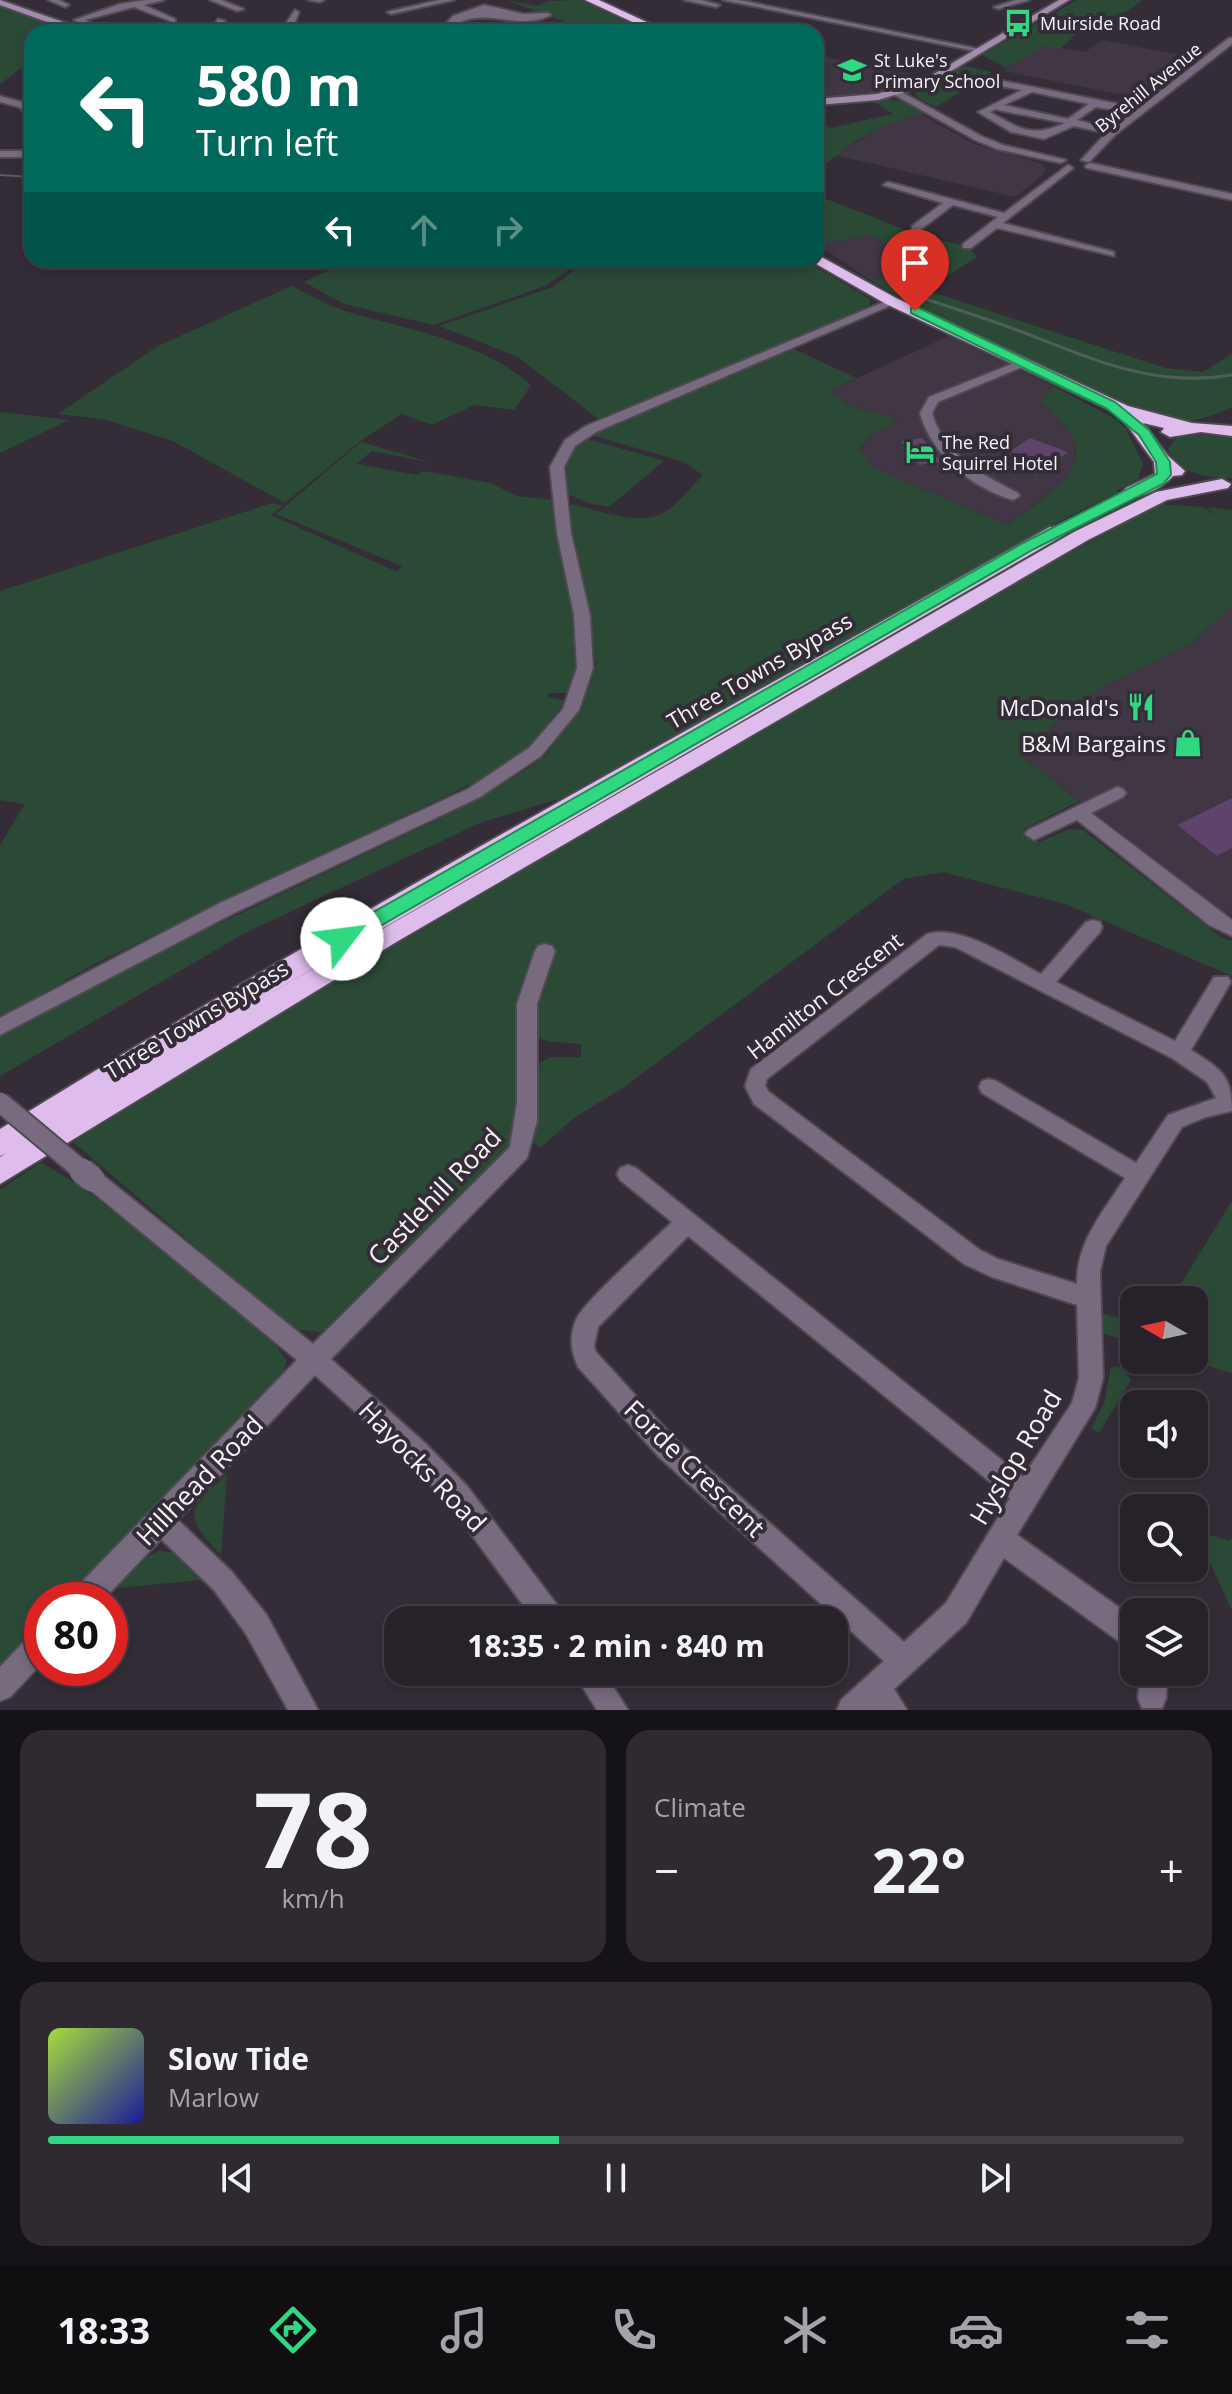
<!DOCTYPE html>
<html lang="en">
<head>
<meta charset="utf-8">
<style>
	body { margin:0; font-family:"Open Sans",sans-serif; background:#2f2a31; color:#f1f3f6; height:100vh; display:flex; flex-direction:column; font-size:30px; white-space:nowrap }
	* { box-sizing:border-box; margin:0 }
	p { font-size:26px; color:#a4a4a8 }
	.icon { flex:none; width:44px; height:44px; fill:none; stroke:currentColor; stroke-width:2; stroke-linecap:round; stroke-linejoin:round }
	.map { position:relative; height:1710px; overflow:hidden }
	.side { display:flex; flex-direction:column; gap:20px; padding:20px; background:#151317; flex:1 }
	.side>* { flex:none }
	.top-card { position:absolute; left:24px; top:24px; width:800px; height:244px; border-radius:24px; box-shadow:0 4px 12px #0003,0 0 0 2px #433f46; background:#00695c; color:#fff; overflow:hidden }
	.needle { width:52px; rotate:279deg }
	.fabs { position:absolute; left:1120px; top:1286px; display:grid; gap:16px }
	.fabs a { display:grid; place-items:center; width:88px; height:88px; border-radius:16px; background:#272229; box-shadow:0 4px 12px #0003,0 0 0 2px #433f46; font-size:40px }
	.speed { position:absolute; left:24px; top:1582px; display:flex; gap:16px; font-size:40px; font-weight:700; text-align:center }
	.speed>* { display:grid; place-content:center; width:104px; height:104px; border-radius:50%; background:#272229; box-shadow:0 4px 12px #0003,0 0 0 2px #433f46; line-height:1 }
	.speed .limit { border:12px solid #d22; background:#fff; color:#111 }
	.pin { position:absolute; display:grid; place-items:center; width:68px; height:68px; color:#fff; margin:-82px -34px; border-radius:50% 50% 50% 0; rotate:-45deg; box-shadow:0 0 8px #0007 }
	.pin .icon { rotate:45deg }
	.me { position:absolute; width:88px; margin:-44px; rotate:60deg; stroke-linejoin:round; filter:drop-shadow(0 0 6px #0008) }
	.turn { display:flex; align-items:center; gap:28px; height:168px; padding:0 40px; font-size:36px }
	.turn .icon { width:104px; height:104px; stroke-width:2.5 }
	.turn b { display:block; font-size:56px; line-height:68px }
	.lanes { display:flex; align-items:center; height:76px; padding:0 40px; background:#0003; justify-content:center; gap:40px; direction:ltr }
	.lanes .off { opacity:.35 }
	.big { font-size:60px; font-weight:700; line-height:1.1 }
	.side .widget { flex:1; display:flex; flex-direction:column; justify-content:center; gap:12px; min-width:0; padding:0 28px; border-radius:24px; background:#2f2a31 }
	.side .dial { align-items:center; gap:0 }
	.dial b { font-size:104px; line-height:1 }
	.song { display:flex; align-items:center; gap:24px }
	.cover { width:96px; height:96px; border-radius:12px; background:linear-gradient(135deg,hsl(80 70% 55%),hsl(240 70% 35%)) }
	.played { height:8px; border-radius:4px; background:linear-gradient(90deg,#31d882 45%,#433f46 45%) }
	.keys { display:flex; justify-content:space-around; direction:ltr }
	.heat { display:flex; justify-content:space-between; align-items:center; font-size:44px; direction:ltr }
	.side .tiles { flex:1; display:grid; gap:20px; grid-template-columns:1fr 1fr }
	.widget:last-child { grid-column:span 2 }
	.trip { position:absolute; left:384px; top:1606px; width:464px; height:80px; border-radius:24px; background:#272229; box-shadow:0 4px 12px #0003,0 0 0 2px #433f46; font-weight:700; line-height:80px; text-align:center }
	.tabs { display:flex; height:128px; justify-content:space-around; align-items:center; background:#100e10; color:#a4a4a8 }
	.tabs .icon { width:56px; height:56px }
	.tabs .on { color:#31d882 }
	.tabs b { font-size:36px; color:#f1f3f6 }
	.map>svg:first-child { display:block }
</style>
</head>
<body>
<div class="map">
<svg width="1232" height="1710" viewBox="0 0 1232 1710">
	<rect width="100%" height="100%" fill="#342d37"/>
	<!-- built -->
	<g fill="#403644">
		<path d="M1102,40L1195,58L1139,98L1004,71L1042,45L1085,52Z"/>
		<path d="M816,55L924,77L880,92L818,99Z"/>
		<path d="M921,114L972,143L1042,164L1045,169L1042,176L1015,197L835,155L897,118Z"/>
		<path d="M870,235L892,248L918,241L938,248L896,277L870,280L818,245Z"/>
		<path d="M949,336L1053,386L1041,402L1055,414L1074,438L1076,464L1069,479L1007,525L873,468L859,450L870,436L898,421L890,416L849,406L829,391Z"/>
		<path d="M1232,606V915L1219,908L1022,757L1040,736L1107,684L1190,644Z"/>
	</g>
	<!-- green -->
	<g fill="#2b4a36">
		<path d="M507,0L538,6L547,1L580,0L653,32H545L571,24Z"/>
		<path d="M1077,0H1142L1126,12L1089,22L1060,49L1044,46L1007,68L982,55Z"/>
		<path d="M0,7L70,32H32V60L0,84Z"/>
		<path d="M964,66L992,72L936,107L917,97L916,92Z"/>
		<path d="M883,98L911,103L927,113C885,120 847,144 816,173V117L830,128L893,114L873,101L860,103Z"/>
		<path d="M816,195L924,237L967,246L977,257L925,290L1165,368L1203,372L1232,354V407C1212,417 1190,424 1168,420C1133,414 1098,393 1066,378C1000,347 933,316 870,280L896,277L937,248L918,241L892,248L870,235L816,245Z"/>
		<path d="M351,260H583L545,286L434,325L344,304L304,282Z"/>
		<path d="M587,260H804L870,299V304L866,309L601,421L518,357L439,326L553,287Z"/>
		<path d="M292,286C312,297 332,307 354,314C414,330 483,343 531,385L514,410L474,405L432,425L402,414L363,439L285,503L173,441L103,419L58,414L158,346Z"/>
		<path d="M794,349L856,378L829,391L849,406L890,416L898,421L870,436L859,449L873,468L1007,525C1059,486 1114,462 1041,402L1053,386L1117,420L1126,429L1143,464L1138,479L1116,491L1118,493L1083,509L914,601L569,796L482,822L243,934L0,1076V1034L103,979L439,819L512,779L544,757L582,707L596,666L592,630L570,526L571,504C599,510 643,529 668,510C681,501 692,486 703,475L684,462L592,435Z"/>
		<path d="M0,412L69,420L0,453Z"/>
		<path d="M1215,433L1232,437V478C1210,479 1176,473 1168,449L1177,437Z"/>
		<path d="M584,438L664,461L609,507L588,503L568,494C565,471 564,452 584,438Z"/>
		<path d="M361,442L433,463L372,451L356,464L417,475L423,471L491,483L516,496L555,500L577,645L576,668L568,693H549L548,697L566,701L529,749L498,771L96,963L0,1018V845L25,804L0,800V591L272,503L283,506L271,515L397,572L402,566L276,514Z"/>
		<path d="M1159,504L1202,507L1216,515L1207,507L1232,510V606L1190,644L1107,684L1040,736L1022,757L1079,801L1024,829L1039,842L1070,829L1083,830L1222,938L1232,941V976L1065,904L943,872L903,879L623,1088L575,1117L540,1148L532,1140L537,1070L541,1062L552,1057H581V1045C563,1039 542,1049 533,1028L542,948L521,1126L511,1150L337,1324L320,1332L292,1329L73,1142L303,999L1034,573Z"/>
		<path d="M41,1162L83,1188L267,1333L286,1360L283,1379L68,1600H42V1626L0,1669V1190Z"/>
		<path d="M1232,1201V1373L1186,1360H1194V1300H1171Z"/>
		<path d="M1103,1314L1134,1321V1344L1103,1333Z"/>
		<path d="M1119,1366L1131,1380L1099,1433L1091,1428L1104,1404L1111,1367Z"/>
		<path d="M227,1474L221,1555C182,1514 187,1512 227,1474Z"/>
		<path d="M1195,1531L1230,1541L1232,1537V1610Z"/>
		<path d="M158,1551L172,1552L200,1580L117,1588L147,1557Z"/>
	</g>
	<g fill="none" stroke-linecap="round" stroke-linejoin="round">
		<!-- stream-far1 -->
		<path stroke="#4e5f56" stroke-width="2" d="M0,175L32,177"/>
		<!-- stream -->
		<g stroke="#4e5f56" stroke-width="3">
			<path d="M775,260L796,265"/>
			<path d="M916,296C947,306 978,316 1009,327C1085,355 1148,389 1232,375"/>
		</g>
	</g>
	<!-- building -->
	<g fill="#5f436b">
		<path d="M922,438L941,462L919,465L901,441Z"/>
		<path d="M1030,438L1068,452L1048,467L1009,452Z"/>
		<path d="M1232,798V848L1217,856L1177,825Z"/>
	</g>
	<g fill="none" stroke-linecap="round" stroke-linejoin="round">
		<defs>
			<g id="street">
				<path d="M48,0H59L69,5L65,7Z"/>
				<path d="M146,0H164L144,5L175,19V23L134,7L85,20L110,32H99L74,20L120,4Z"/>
				<path d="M210,0H221L244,9L237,11Z"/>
				<path d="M308,0H324L320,2Z"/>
				<path d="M439,0H454L391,14L387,12Z"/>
				<path d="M684,0H701L720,5L716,7Z"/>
				<path d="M723,0H739L984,50L980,52Z"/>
				<path d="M1016,0H1029L998,9L994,7Z"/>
				<path d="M484,5L524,14L547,13L551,15C514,34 481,0 446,32H438L453,16Z"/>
				<path d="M295,10L299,12L292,30L340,27L344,29L331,32H286L283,28Z"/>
				<path d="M218,19L225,21L219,32H211Z"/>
				<path d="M1229,38H1232V44L1115,135L1089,162L1081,160L1106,133L1074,126L1044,139L1011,132L978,112L1022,90L1000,86L1003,81L1139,108ZM1032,92L1089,104L1068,119L1004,105ZM1096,107L1133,113L1111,129L1077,120ZM996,109L998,110L1065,123C1032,138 1020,129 990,112Z"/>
				<path d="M896,89L981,136L1003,145L1066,160L1061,163L997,149L975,140L893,94Z"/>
				<path d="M0,96L25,103L32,110V118L19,107L0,102Z"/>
				<rect x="0" y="151" width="32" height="6"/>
				<path d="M1090,163L1232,194V200L1087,168L1085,166Z"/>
				<path d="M1068,165L1073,168L1071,170L1003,223L1114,252V256L997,228L971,248H963V244L998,217L953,205L920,230H912V226L943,203L883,185L888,182L1004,213Z"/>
				<path d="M891,299L901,301L596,432L575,446L564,467L571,533L590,615L593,668L579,710L541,756L480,797L234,913L0,1035V1018L220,903L468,789L529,748L563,709L577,668L574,615L557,533L550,467L565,440L586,426Z"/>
				<path d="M1022,360L1032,363L938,402L932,413C944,455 981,474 1018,493L1020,496L1013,500C972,488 931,455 920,413L929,397Z"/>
				<path d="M1117,787L1123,789L1126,793L1123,797L1091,813L1232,920V936L1209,925L1077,820L1034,840L1025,834L1028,830Z"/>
				<path d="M1093,920L1100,922L1102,927L1100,932L1056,982L1175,1041L1214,977H1228L1231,982L1191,1050C1220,1069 1232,1074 1232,1111L1206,1117L1182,1127L1106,1246L1100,1271L1103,1378L1095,1408L1017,1535L1134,1618V1649L1124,1645L1004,1558L966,1623L894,1689L907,1710H837L841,1700L884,1661L659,1457L578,1367C571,1350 569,1337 576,1320C583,1302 654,1240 672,1222L620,1180L617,1174L620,1168L628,1165L636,1168L1023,1477L1072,1403L1079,1378L1077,1305L992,1277L964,1264L754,1104L745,1086L751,1069L927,934C961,924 1010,958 1041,974L1086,922ZM939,945L955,947L1172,1058L1207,1082L1216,1098L1168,1115L1136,1163L996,1081L989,1079L982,1081L979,1087L982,1093L1125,1178C1104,1211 1076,1242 1077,1284L998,1259L980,1250L769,1092L765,1086L767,1079ZM688,1236L1010,1498L946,1603L904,1642L677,1441L596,1352L594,1346L598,1327Z"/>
				<path d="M545,944L552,946L555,951L537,1004V1121L527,1158L331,1359L426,1444L467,1486L561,1610L565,1620H534L449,1504L408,1460L315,1375L178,1520L232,1572L266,1614L318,1710H288L246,1634L214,1590L161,1539L103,1600H71L74,1590L297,1360L84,1185L81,1179L84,1173L92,1170L100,1173L313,1344L510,1147L517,1102V1004L535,951L538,946Z"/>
				<path d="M42,1629V1663L10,1697L0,1701V1667L32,1633Z"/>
				<path d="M573,1672H604L628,1710H597Z"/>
				<path d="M1140,1672H1168L1166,1698L1162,1708H1142L1138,1698Z"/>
			</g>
			<g id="secondary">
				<path d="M0,0L86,30L87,32H75L0,5Z"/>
				<path d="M1059,0H1069L928,85L878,100L816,105V99L877,94L922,81Z"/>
			</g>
			<g id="highway">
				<path d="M585,0H599L668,32H654Z"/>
				<path d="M816,254L896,298L1128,406L1192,423L1232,426V436L1201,432L1170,437L1161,432L1164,428L1143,423L1168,456L1185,471L1182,475L1173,476C1162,488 1142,499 1126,496L1123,492L1126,488L1155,474L1154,462L1119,414L886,304L811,261L816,260Z"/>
				<path d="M1222,479L1231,484L1228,488L1167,500L1088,540L398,941L0,1184V1157L5,1154L0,1156V1129C343,917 699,725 1050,527H1064L1066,531L1064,535L255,1002L1074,532L1156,492Z"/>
			</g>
		</defs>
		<!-- street casing -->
		<use href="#street" stroke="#4f4952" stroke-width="4"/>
		<!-- secondary casing -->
		<use href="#secondary" stroke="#4f4952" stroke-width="4"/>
		<!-- highway casing -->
		<use href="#highway" stroke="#4f4952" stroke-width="4"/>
		<!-- street -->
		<use href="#street" fill="#796b7f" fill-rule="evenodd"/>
		<!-- secondary -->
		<use href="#secondary" fill="#a28cab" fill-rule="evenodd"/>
		<!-- highway -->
		<use href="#highway" fill="#debdec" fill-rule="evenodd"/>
		<defs>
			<path id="street-bridge-far1" d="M0,1102L85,1173"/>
			<path id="street-bridge" d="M82,1171L92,1179"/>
		</defs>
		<!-- street-bridge-far1 casing -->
		<use href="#street-bridge-far1" stroke="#4f4952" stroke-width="23" stroke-linecap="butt"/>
		<!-- street-bridge casing -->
		<use href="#street-bridge" stroke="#4f4952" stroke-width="29" stroke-linecap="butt"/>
		<!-- street-bridge-far1 -->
		<use href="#street-bridge-far1" stroke="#796b7f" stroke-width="19"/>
		<!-- street-bridge -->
		<use href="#street-bridge" stroke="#796b7f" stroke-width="25"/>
	</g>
	<!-- route -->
	<path fill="#31d882" stroke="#208c54" stroke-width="2" d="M911,308H919L1115,402L1149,430L1170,462L1171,475L1163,484L1034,549L349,944H335L332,939L335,934L1023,543L1157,474L1156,462L1139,435L1106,408L911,313Z"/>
	<!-- icons -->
	<defs>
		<symbol id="bus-bare" viewBox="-9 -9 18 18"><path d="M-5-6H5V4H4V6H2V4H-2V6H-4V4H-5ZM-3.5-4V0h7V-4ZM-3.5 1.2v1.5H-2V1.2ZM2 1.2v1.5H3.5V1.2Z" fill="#31d882" stroke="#342d37" stroke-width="2.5" paint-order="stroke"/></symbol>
		<symbol id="school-bare" viewBox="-9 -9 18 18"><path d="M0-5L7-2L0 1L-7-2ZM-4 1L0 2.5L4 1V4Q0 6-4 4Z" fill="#31d882" stroke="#342d37" stroke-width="2.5" paint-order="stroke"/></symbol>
		<symbol id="hotel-bare" viewBox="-9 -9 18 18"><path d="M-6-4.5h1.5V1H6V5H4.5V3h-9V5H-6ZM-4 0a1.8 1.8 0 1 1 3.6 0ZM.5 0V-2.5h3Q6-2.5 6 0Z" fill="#31d882" stroke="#342d37" stroke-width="2.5" paint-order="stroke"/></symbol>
		<symbol id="restaurant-bare" viewBox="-9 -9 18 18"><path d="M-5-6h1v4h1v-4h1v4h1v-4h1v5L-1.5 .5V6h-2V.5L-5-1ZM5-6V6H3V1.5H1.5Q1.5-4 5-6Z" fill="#31d882" stroke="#342d37" stroke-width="2.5" paint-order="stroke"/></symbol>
		<symbol id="shop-bare" viewBox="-9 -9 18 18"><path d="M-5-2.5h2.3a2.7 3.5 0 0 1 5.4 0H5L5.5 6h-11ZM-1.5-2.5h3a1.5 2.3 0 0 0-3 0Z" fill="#31d882" stroke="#342d37" stroke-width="2.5" paint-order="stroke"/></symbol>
	</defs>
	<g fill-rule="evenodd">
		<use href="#bus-bare" x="998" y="3" width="40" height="40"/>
		<use href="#school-bare" x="832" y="50" width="40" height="40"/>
		<use href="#hotel-bare" x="900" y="432" width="40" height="40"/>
		<use href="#restaurant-bare" x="1121" y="687" width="40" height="40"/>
		<use href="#shop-bare" x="1168" y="723" width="40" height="40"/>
	</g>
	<g text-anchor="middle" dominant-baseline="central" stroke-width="8" stroke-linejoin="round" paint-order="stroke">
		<!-- far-poi labels -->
		<g font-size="18" fill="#f7f3f9" stroke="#342d37" text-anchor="start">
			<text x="1040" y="23">Muirside Road</text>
			<text x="874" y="60">St Luke's<tspan x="874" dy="21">Primary School</tspan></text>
			<text x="942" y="442">The Red<tspan x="942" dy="21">Squirrel Hotel</tspan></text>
		</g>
		<!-- far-street labels -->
		<g font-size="18" fill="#f7f3f9" stroke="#342d37">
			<text transform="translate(1148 87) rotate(-39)">Byrehill Avenue</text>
		</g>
		<!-- street labels -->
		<g font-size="22" fill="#f7f3f9" stroke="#342d37">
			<text transform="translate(759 670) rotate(-30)">Three Towns Bypass</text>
			<text transform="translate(824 995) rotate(-38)">Hamilton Crescent</text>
			<text transform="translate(196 1019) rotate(-31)">Three Towns Bypass</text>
		</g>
		<!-- poi labels -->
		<g font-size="22" fill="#f7f3f9" stroke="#342d37" text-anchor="end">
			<text x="1119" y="707">McDonald's</text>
			<text x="1166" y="743">B&amp;M Bargains</text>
		</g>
		<!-- near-street labels -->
		<g font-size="26" fill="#f7f3f9" stroke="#342d37">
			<text transform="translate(434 1196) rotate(-46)">Castlehill Road</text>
			<text transform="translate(1015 1457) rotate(-59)">Hyslop Road</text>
			<text transform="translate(423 1466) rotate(46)">Hayocks Road</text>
			<text transform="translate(695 1468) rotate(44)">Forde Crescent</text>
			<text transform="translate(199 1480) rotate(-46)">Hillhead Road</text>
		</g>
	</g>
</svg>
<div class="fabs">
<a><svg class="needle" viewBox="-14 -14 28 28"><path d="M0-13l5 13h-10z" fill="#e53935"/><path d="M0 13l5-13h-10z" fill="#a4a4a8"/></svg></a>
<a><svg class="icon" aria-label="sound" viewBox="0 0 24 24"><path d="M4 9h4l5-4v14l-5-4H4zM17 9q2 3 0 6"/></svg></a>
<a><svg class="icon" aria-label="search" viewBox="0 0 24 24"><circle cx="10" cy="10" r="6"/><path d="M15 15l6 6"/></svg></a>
<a><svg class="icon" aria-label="layers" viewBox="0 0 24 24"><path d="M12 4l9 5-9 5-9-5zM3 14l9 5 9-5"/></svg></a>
</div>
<div class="speed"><div class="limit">80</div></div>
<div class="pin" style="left:915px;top:311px;background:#d93025"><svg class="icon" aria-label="arrive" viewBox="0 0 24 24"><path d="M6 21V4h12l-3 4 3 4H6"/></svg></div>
<svg class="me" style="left:342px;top:939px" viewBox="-20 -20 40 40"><circle r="19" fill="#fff"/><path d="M0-13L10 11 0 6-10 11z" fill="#31d882"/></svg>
<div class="trip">18:35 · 2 min · 840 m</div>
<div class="top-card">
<div class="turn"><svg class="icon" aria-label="left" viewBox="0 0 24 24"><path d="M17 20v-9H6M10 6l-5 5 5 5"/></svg><div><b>580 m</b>Turn left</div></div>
<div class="lanes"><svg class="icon" aria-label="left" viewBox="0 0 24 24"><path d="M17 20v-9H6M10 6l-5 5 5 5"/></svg><svg class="icon off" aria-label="ahead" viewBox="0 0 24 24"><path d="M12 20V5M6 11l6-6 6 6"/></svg><svg class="icon off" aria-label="right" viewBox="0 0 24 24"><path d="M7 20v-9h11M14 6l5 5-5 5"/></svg></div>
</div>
</div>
<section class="side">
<div class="tiles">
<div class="widget dial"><b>78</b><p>km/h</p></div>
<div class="widget"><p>Climate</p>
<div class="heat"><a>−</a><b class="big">22°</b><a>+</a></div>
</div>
<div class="widget">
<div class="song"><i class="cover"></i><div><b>Slow Tide</b><p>Marlow</p></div></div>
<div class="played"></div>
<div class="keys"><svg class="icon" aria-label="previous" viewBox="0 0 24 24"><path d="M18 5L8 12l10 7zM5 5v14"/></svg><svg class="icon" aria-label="pause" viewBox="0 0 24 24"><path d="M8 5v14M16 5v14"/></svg><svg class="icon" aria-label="next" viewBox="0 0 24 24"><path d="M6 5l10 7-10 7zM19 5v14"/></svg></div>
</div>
</div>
</section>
<nav class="tabs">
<b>18:33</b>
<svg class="icon on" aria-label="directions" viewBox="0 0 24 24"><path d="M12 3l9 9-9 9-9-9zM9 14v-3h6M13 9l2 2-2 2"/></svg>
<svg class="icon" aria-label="music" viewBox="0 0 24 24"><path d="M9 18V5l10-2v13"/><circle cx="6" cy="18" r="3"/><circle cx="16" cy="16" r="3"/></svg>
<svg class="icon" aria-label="phone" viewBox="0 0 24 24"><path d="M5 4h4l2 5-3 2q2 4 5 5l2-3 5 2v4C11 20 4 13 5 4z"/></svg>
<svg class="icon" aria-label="climate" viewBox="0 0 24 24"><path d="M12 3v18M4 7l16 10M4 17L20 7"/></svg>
<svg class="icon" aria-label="car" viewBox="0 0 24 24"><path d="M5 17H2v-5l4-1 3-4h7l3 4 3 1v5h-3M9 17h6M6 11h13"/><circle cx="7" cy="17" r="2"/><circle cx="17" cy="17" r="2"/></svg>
<svg class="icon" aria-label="filters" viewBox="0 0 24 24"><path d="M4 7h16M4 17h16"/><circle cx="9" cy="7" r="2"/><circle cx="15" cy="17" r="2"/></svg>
</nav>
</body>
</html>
